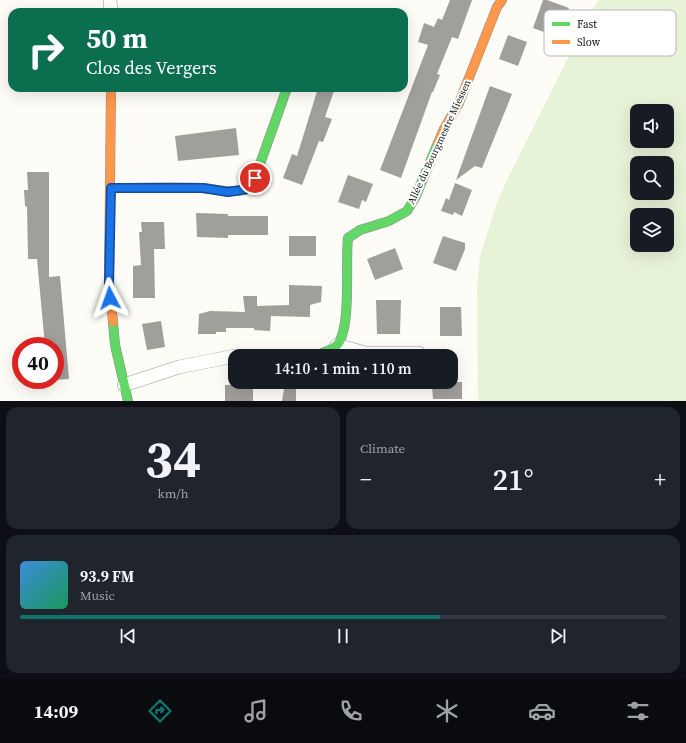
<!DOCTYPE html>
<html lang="en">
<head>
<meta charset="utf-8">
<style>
	body { margin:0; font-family:"Source Serif 4",serif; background:#20242c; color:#f1f3f6; height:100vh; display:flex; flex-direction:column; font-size:15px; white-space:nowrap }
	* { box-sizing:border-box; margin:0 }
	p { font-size:13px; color:#9ea1a6 }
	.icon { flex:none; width:22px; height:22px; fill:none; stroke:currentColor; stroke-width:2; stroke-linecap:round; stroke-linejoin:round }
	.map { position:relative; height:401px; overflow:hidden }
	.panel { display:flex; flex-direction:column; gap:6px; padding:6px; background:#0d0f14; flex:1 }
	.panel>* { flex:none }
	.guide { position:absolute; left:8px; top:8px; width:400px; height:84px; border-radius:12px; box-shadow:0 4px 16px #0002; background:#0b6e4f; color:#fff; overflow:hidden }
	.controls { position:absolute; left:630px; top:104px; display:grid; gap:8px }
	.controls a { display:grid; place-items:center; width:44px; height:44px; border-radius:8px; background:#171b24; box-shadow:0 4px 16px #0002; font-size:20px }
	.speed { position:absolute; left:12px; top:337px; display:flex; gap:8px; font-size:20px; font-weight:700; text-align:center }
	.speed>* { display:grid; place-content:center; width:52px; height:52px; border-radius:50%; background:#171b24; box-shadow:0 4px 16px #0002; line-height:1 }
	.speed .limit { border:6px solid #d22; background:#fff; color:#111 }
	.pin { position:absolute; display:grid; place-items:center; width:34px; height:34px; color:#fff; margin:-17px; border:2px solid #fff; border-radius:50%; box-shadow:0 1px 4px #0007 }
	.me { position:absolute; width:44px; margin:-22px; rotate:356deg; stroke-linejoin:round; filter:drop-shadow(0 0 3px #0008) }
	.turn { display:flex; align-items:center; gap:14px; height:84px; padding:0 12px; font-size:18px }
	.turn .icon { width:52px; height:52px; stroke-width:2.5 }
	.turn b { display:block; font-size:28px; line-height:34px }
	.big { font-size:30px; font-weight:600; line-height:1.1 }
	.panel .widget { flex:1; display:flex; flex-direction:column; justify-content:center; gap:6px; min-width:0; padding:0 14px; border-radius:12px; background:#20242c }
	.panel .dial { align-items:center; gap:0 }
	.dial b { font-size:52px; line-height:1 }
	.song { display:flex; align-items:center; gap:12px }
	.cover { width:48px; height:48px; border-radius:6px; background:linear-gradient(135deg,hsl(210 70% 55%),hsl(150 70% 35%)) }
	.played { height:4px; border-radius:2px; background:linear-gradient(90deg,#0f766e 65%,#363941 65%) }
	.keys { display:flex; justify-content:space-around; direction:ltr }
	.heat { display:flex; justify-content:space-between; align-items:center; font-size:22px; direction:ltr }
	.panel .tiles { flex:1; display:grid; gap:6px; grid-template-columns:1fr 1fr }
	.widget:last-child { grid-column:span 2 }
	.trip { position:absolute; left:228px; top:349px; width:230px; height:40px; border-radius:12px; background:#171b24; box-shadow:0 4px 16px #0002; font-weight:600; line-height:40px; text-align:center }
	.dock { display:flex; height:64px; justify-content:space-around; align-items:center; background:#090b0e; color:#9ea1a6 }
	.dock .icon { width:28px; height:28px }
	.dock .active { color:#0f766e }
	.dock b { font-size:18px; color:#f1f3f6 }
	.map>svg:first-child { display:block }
</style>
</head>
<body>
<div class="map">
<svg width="686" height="401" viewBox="0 0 686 401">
	<rect width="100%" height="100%" fill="#fdfcf7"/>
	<!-- green -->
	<path fill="#e7f3d7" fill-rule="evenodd" d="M599,0H686V401H478L477,285L480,256L497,202L507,180L590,14ZM637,111H667V141H637ZM637,163H667V193H637ZM637,215H667V245H637Z"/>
	<!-- building -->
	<g fill="#a19f9c">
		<path d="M450,0H472L458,39L452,37L437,74L440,75L433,92H432L401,178L380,170L428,45L418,42L424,23L434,27L438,18L442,20Z"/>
		<path d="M543,0H547L569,8L564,22L557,20L552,35L533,28Z"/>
		<path d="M508,35L527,42L518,66L499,59Z"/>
		<path d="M490,86L512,94L482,168L475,166L456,180Z"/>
		<path d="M318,88H335L325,117L332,119L323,142L319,141L302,185L283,178L292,154L297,156Z"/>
		<path d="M236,128L239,155L178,161L175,136Z"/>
		<path d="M27,172H49V277L60,276L69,379L55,380V346H45L37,259H28L27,207L25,206L24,190H28Z"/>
		<path d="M348,175L373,184L366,202L362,200L359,209L338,202Z"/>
		<path d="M455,183L472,190L462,216L454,212L453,215L441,211L446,198L449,200Z"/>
		<path d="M196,213L228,214V216H268V235H228V238L197,237Z"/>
		<path d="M141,222H164L165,249H154L155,298H133V266L141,265L139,232H142Z"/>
		<rect x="289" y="236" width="27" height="20"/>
		<path d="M443,236L465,243V249L456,271L433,263Z"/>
		<path d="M395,248L403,269L375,280L367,259Z"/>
		<path d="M289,285L322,286L321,302L310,305V317L271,316L270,331L254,330V328H226V332H216V334H198L199,314L210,311L245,312L243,296H257V306L289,305Z"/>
		<path d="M376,300H401L400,334H377Z"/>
		<path d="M440,307H461L462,336H440Z"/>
		<path d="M161,321L165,347L147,350L142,324Z"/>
		<path d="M438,382H462V399H433L432,387H438Z"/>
		<path d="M253,384V401H225V385Z"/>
		<path d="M284,389H296V401H282Z"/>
	</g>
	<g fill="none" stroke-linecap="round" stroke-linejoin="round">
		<defs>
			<g id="street">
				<path d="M110,0L111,12"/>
				<path d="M337,345L365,353H419"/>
				<path d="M124,385L179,367L235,356"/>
			</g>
			<g id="fast">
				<path d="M111,188C141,188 171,187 201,188C218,189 233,195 250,188L255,178L287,88"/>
				<path d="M113,322L115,345L128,401"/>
				<path d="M315,356C321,353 333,350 337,345C352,328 345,262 348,238L360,230L389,221L407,211L415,198L438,143"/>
			</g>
			<g id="slow">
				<path d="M111,88L109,283L113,322"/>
				<path d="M438,143L444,129L459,103L497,7L502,0"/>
			</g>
		</defs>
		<!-- street casing -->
		<use href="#street" stroke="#979795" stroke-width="14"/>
		<!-- fast casing -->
		<use href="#fast" stroke="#8e8d8b" stroke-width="10"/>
		<!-- slow casing -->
		<use href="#slow" stroke="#8e8d8b" stroke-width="10"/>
		<!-- street -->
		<use href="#street" stroke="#fffffe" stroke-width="13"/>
		<!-- fast -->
		<use href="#fast" stroke="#63d668" stroke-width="9"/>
		<!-- slow -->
		<use href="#slow" stroke="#ff974d" stroke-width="9"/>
	</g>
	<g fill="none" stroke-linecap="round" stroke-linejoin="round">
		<defs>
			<path id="route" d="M110,298L109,283L111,188H203L228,192L247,189L250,188L255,178"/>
		</defs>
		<!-- route casing -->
		<use href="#route" stroke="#114b97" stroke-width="10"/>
		<!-- route -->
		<use href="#route" stroke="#1a73e8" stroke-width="7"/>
	</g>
	<g text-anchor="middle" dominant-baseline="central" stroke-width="4" stroke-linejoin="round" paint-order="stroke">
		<!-- street labels -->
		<g font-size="10" fill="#111" stroke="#fff">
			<text transform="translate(439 142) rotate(-65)">Allée du Bourgmestre Miessen</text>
		</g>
	</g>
	<!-- legend -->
	<rect x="544" y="10" width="132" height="46" rx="6" fill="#fff" stroke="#b8b8b8" stroke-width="1"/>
	<rect x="552" y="22" width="18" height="4" fill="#63d668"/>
	<rect x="552" y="40" width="18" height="4" fill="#ff974d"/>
	<g font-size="11" fill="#111">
		<text x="577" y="28">Fast</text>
		<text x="577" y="46">Slow</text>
	</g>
</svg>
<div class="controls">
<a><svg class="icon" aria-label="sound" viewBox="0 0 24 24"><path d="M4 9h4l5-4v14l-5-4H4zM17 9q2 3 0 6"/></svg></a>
<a><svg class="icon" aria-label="search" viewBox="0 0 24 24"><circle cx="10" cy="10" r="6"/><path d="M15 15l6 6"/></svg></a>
<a><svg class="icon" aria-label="layers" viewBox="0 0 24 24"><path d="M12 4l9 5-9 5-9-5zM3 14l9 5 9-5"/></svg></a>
</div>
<div class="speed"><div class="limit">40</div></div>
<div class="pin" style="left:255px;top:178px;background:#d93025"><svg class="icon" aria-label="arrive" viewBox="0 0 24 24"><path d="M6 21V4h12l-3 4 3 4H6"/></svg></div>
<svg class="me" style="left:110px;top:298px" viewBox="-20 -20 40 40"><path d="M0-17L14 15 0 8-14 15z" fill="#1a73e8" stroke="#fff" stroke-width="4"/></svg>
<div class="trip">14:10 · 1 min · 110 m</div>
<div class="guide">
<div class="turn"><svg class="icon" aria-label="right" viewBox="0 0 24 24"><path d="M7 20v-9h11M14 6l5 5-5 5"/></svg><div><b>50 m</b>Clos des Vergers</div></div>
</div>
</div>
<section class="panel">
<div class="tiles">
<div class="widget dial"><b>34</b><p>km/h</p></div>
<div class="widget"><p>Climate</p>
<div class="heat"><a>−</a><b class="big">21°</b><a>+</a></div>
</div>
<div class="widget">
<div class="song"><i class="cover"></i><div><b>93.9 FM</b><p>Music</p></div></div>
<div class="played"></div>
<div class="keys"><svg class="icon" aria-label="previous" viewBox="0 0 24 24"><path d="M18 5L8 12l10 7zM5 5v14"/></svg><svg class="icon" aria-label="pause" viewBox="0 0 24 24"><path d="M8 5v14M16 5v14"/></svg><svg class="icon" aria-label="next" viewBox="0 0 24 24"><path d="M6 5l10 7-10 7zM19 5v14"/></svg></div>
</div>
</div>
</section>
<nav class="dock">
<b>14:09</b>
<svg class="icon active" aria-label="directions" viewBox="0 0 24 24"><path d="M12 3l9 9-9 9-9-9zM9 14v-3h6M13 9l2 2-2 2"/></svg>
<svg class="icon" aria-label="music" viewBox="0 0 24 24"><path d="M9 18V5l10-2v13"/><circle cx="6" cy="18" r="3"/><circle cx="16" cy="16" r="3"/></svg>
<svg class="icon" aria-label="phone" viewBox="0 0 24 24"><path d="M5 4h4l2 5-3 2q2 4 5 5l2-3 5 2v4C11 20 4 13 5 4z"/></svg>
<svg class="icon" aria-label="climate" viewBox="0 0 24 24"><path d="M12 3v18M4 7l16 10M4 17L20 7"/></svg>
<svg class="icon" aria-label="car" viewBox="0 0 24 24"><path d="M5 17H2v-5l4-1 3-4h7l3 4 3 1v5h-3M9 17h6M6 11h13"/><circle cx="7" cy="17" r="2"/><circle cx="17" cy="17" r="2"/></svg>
<svg class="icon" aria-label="filters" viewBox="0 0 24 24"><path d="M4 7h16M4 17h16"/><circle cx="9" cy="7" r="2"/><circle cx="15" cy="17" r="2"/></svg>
</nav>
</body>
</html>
